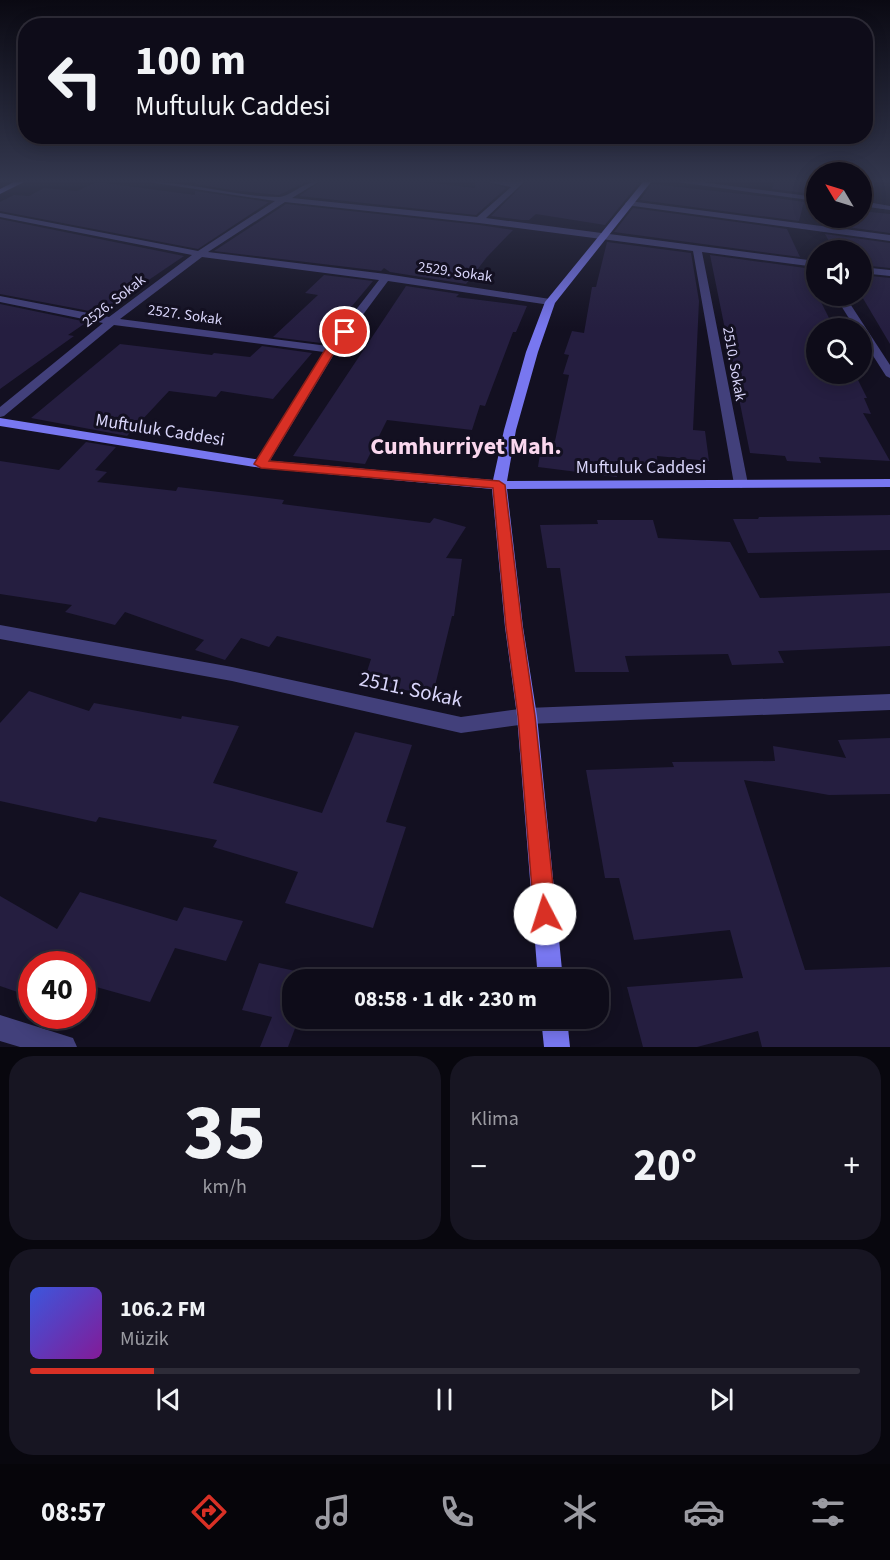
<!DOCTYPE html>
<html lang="tr">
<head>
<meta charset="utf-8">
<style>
	body { margin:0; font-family:"Source Sans 3",sans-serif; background:#171522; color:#f1f3f6; height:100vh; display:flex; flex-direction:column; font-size:22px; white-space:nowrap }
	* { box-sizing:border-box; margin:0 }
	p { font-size:20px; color:#9b9ba2 }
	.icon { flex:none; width:33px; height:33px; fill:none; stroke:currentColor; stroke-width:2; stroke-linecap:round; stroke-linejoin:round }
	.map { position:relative; height:1047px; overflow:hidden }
	.drawer { display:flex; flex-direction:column; gap:9px; padding:9px; background:#08070e; flex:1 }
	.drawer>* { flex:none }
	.guide { position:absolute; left:18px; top:18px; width:855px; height:126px; border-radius:24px; box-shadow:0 3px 15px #0003,0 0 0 2px #2e2c38; background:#0e0c19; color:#f1f3f6; overflow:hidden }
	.needle { width:39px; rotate:308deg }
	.controls { position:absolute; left:806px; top:162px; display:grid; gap:12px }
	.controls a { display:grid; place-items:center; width:66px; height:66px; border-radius:50%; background:#0e0c19; box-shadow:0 3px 15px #0003,0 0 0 2px #2e2c38; font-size:30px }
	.speed { position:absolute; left:18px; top:951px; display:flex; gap:12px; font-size:30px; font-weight:700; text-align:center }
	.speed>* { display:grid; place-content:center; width:78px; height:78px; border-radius:50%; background:#0e0c19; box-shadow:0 3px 15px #0003,0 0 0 2px #2e2c38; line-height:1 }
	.speed .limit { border:9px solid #d22; background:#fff; color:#111 }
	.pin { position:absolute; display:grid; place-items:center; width:51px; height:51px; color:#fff; margin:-26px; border:3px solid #fff; border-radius:50%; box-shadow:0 2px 6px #0007 }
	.me { position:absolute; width:66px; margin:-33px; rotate:355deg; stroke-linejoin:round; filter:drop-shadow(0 0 4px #0008) }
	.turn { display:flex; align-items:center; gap:21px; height:126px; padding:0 18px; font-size:27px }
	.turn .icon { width:78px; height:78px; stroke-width:2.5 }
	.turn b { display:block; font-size:42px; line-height:51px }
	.big { font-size:45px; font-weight:700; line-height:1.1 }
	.drawer .card { flex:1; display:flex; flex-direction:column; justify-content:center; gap:9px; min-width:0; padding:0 21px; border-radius:24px; background:#171522 }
	.drawer .dial { align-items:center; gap:0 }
	.dial b { font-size:78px; line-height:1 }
	.song { display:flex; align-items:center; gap:18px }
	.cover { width:72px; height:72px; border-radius:9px; background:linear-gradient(135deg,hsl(230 70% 55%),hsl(290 70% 35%)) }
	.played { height:6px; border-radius:3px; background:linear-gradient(90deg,#d93025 15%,#2e2c38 15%) }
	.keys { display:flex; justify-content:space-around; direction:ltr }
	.heat { display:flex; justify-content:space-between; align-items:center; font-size:33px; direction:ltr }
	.drawer .tiles { flex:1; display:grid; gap:9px; grid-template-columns:1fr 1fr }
	.card:last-child { grid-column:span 2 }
	.trip { position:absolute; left:282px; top:969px; width:327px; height:60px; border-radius:24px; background:#0e0c19; box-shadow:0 3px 15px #0003,0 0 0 2px #2e2c38; font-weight:700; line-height:60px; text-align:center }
	.menu { display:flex; height:96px; justify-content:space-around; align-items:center; background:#06050a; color:#9b9ba2 }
	.menu .icon { width:42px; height:42px }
	.menu .active { color:#d93025 }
	.menu b { font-size:27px; color:#f1f3f6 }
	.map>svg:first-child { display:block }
</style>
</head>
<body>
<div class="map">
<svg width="890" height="1047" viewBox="0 0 890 1047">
	<rect width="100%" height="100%" fill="#131021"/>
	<!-- building -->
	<g fill="#251e40">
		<path d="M97,182L195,195V191L269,202L198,249L0,211V202L14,195L29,196L44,188L77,191Z"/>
		<path d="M196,182H306L279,195L231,190L196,184Z"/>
		<path d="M320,182H423L475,188V182H485L506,188L476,215L299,196Z"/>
		<path d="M526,182H634L639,183L605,225L536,214L529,220H522L491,216Z"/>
		<path d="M775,182H809L806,193L772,189Z"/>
		<path d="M652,184L769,197L804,202L799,221L640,200Z"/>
		<path d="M286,204L479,225L513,230L487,257L466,284L390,272L384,268L381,271L214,251Z"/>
		<path d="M633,208L787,229L800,257L614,232Z"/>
		<path d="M861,211L890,214V233L818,223L815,218H861Z"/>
		<path d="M0,219L184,256L100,313L0,294Z"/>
		<path d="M825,234L890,243V268L861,265V250H834Z"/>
		<path d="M607,242L691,253L699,301L693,430L705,431L709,461L657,456L658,467L618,463L617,477L538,467L542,440L555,441L569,375L563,374L569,355L564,354L572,331L584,333L592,287H596Z"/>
		<path d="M710,255L805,268L816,296H818L834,328H816V374H855L867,398H864L871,414L863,413L890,461L819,457L821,463L787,461L785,456L750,453Z"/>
		<path d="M324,275L373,281L321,343L273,337L318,295L305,293Z"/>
		<path d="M861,275L890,278V344L861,295Z"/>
		<path d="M406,286L459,294L456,297L527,306L516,332H513L485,406L480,405L472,430L387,420L365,464L293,456Z"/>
		<path d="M0,304L87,322L68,335L74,336L0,389Z"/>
		<path d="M120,344L212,355L214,353L250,357L262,346L312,353L273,399L221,391L216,397L169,391L127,436L31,418Z"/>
		<path d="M86,442L116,447L95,470L107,472L97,482L176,491L178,487L252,496L284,500L282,504L430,523L434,518L466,527L446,558L462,559L454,616H452L433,694L363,684L371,659L277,636L269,647L241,638L225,660L195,650L204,640L125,612L115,625L65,612L72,605L0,594V461L59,470Z"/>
		<path d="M890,515V550L748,553L733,519H758L759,517Z"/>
		<path d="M597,520H653L658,538L730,542L760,598L890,593V646L778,651L784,663L732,665L728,654L625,656L629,672H575L560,568H547L540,525L598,524Z"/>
		<path d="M29,691L89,711L94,703L181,719L182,716L239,726L213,783L322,813L355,732L412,745L386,822L406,827L373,928L285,903L298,872L213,847L217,840L99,817L96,822L0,801V723Z"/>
		<path d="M890,738V794L829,795L744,780L805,970L890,967V1047H762L758,1031L697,1047H643L627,987L743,978L730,930L634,940L619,878H605L586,770L674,767L672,762L775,761L773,746L846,758L838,740Z"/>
		<path d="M80,892L177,921L184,907L243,921L226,961L175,948L150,1002L82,983V964H32V997L0,986V896L57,929Z"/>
		<path d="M259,963L327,978V980H292V1018H316L313,1027L297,1023L288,1047H260L272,1017L242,1010Z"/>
	</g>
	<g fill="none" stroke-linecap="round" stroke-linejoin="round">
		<!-- street -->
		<g fill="#42407b" fill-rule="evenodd">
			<path d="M149,182C193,182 236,197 279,197C292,196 302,182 318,182L292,198L477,217L511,187L487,182H524L486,218L816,261V267L702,252L748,484L741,488L734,484L693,251L479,223L285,202L208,252L386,274L550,299L555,302L550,305L388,281L336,351L268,464L261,468L254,464L324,352L114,325L4,416L0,417V407L103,323L0,302V296L109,317L192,255L0,217V213L198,251L275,201ZM202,257L379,280L328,346L120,319Z"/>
			<path d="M677,182H701L816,197V201Z"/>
			<path d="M866,182H874L873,203L890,206V210L861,206V202H865Z"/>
			<path d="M629,201L890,235V241L626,205L625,203Z"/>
			<path d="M861,267L890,270V276L861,273Z"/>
			<path d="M835,296H845L890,365V378L886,376L861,337V328H855Z"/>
			<path d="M0,625L232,667L461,717L527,708L890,694V710L527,724L461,733L232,681L0,639Z"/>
			<path d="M0,1015L73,1038L77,1047H20L0,1041Z"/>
		</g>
		<!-- secondary -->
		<g fill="#7877f0" fill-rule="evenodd">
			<path d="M14,182H24L0,194V189Z"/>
			<path d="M643,182H651L555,303L538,352L516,430L507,481L890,479V487L507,489L523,627L537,716L563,980H538L517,716L505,627L492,489L261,468L0,426V418L261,460L493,480L504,430L526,352L545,302Z"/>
			<path d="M541,1018H567L570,1047H544Z"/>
		</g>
	</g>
	<!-- sky -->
	<linearGradient id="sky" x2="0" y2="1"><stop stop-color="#0a0912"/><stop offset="0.55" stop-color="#33374e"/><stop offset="1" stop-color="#33374e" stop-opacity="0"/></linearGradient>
	<rect width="890" height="329" fill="url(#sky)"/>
	<!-- route -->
	<path fill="#d93025" stroke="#8d1f18" stroke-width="1.5" d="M341,330L349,332L335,351L269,461L499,481L505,485L522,627L535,716L556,914L552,921L545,924L537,921L534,914L518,716L506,627L493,488L261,468L254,464L325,350Z"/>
	<g text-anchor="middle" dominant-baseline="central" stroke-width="6" stroke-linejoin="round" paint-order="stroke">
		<!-- far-street labels -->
		<g font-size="15" fill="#d9d5fa" stroke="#131021">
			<text transform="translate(455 272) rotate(8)">2529. Sokak</text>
			<text transform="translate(114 301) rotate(-38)">2526. Sokak</text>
			<text transform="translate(185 315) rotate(8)">2527. Sokak</text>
			<text transform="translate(734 364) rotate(80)">2510. Sokak</text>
		</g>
		<!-- street labels -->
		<g font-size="18" fill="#d9d5fa" stroke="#131021">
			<text transform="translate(160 430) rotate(9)">Muftuluk Caddesi</text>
			<text x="641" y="467">Muftuluk Caddesi</text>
		</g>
		<!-- near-street labels -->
		<g font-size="21" fill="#d9d5fa" stroke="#131021">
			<text transform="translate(411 689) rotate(12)">2511. Sokak</text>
		</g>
		<!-- district labels -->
		<g font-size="24" font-weight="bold" fill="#fad7ee" stroke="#131021">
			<text x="466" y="446">Cumhurriyet Mah.</text>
		</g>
	</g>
</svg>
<div class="controls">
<a><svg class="needle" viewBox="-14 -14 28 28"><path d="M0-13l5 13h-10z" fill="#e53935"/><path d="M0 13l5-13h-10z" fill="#9b9ba2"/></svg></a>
<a><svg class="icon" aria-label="sound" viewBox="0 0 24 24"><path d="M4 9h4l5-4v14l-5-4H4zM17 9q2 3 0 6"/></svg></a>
<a><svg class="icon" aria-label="search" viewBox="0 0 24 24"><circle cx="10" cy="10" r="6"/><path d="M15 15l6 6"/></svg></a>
</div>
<div class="speed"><div class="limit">40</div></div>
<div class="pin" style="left:345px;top:332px;background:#d93025"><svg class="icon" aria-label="arrive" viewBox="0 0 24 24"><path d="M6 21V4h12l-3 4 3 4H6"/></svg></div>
<svg class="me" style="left:545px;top:914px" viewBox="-20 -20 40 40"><circle r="19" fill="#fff"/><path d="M0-13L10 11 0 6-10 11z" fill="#d93025"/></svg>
<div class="trip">08:58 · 1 dk · 230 m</div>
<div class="guide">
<div class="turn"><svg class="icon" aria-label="left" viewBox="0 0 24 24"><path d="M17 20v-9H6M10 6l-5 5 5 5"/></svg><div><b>100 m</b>Muftuluk Caddesi</div></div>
</div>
</div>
<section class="drawer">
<div class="tiles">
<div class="card dial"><b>35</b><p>km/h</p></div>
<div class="card"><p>Klima</p>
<div class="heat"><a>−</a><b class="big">20°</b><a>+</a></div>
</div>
<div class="card">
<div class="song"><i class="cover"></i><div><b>106.2 FM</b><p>Müzik</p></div></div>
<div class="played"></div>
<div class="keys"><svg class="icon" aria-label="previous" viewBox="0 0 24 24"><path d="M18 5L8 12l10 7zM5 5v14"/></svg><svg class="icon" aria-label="pause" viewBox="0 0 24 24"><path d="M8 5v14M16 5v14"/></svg><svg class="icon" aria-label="next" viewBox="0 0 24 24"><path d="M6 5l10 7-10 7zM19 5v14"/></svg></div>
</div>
</div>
</section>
<nav class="menu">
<b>08:57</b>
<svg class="icon active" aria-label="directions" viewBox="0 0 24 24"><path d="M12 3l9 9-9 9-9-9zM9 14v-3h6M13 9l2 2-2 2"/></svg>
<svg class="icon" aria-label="music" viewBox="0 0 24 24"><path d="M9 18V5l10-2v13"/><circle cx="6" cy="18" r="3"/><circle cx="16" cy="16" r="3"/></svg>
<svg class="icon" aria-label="phone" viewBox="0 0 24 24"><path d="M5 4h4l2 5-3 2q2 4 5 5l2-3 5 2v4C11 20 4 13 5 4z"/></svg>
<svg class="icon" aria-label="climate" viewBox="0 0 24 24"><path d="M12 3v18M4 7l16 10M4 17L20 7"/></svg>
<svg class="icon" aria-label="car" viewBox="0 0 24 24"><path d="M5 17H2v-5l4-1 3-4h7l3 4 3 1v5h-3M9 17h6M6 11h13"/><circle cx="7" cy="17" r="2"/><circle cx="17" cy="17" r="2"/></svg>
<svg class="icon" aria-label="filters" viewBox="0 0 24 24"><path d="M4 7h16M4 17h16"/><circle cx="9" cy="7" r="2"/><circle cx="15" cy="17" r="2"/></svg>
</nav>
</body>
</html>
